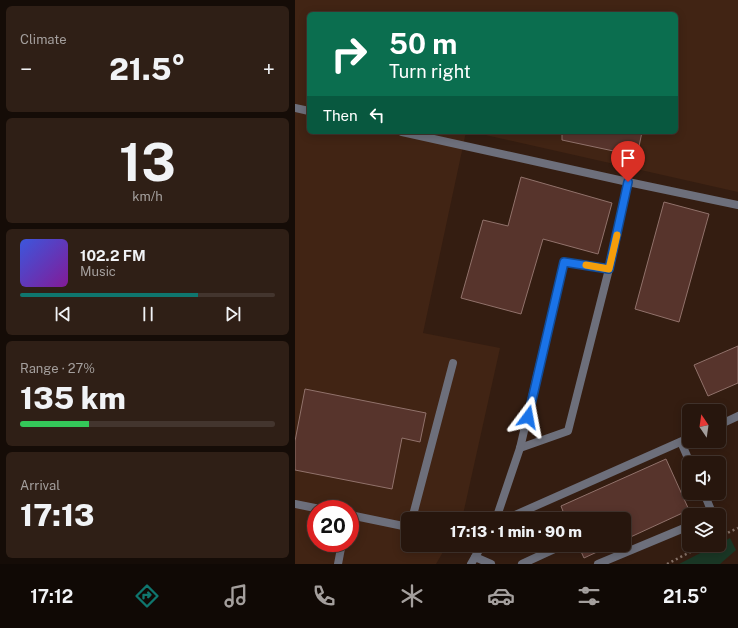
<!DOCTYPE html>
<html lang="en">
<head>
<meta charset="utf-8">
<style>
	body { margin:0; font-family:"Public Sans",sans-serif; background:#2f1f16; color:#f1f3f6; height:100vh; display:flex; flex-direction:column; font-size:15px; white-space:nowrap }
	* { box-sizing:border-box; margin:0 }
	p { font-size:13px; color:#a49f9d }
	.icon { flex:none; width:22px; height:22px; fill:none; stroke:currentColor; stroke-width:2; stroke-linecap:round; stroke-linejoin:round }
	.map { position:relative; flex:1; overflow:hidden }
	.drawer { display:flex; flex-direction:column; gap:6px; padding:6px; background:#150c07; width:295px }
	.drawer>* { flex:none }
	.guide { position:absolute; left:12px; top:12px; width:371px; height:122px; border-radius:6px; box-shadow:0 2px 10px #0003,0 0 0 1px #43352e; background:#0b6e4f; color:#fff; overflow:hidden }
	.needle { width:26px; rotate:347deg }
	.controls { position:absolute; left:387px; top:404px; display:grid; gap:8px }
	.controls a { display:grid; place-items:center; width:44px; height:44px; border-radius:6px; background:#27160d; box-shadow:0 2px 10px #0003,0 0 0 1px #43352e; font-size:20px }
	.speed { position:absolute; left:12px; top:500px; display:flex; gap:8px; font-size:20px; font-weight:700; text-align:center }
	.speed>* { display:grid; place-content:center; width:52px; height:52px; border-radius:50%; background:#27160d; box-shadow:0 2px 10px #0003,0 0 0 1px #43352e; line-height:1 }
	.speed .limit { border:6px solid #d22; background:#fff; color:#111 }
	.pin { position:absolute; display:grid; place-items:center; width:34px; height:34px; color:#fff; margin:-41px -17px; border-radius:50% 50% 50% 0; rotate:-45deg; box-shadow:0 0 4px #0007 }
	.pin .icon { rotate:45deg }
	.me { position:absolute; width:44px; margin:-22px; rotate:13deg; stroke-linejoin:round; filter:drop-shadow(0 0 3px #0008) }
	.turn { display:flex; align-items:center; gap:14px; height:84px; padding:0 16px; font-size:18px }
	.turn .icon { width:52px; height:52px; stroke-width:2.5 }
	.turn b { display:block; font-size:28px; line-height:34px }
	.then { display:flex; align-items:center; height:38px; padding:0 16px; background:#0003; gap:8px; font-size:15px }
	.big { font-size:30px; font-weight:800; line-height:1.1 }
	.drawer .card { flex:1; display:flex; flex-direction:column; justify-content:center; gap:6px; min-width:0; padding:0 14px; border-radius:6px; background:#2f1f16 }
	.drawer .dial { align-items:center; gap:0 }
	.dial b { font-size:52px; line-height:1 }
	.song { display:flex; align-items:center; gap:12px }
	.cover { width:48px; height:48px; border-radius:6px; background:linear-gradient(135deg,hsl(230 70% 55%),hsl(290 70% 35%)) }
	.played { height:4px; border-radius:2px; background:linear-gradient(90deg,#0f766e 70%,#43352e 70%) }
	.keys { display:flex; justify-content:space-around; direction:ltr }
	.heat { display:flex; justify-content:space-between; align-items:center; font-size:22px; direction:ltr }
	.charge { height:6px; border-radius:3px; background:linear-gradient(90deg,#34c759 27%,#43352e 0) }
	.trip { position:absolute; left:106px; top:512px; width:230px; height:40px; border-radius:6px; background:#27160d; box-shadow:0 2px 10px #0003,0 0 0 1px #43352e; font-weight:800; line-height:40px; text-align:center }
	.dock { display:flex; height:64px; justify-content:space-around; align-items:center; background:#100905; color:#a49f9d }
	.dock .icon { width:28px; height:28px }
	.dock .on { color:#0f766e }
	.dock b { font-size:18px; color:#f1f3f6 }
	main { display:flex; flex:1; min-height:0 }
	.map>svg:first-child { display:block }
</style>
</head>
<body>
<main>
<section class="drawer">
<div class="card"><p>Climate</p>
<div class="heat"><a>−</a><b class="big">21.5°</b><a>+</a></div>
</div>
<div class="card dial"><b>13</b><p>km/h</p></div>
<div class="card">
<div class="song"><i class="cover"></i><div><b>102.2 FM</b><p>Music</p></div></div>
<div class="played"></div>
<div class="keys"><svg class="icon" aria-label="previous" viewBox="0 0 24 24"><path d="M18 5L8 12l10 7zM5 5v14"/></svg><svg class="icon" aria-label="pause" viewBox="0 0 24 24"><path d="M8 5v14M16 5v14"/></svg><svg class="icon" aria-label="next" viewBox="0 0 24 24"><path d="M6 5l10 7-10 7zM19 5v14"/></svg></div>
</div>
<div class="card"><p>Range · 27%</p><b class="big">135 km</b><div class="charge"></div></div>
<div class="card"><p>Arrival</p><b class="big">17:13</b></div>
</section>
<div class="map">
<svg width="443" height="564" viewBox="0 0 443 564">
	<rect width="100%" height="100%" fill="#341d11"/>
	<!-- built -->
	<path fill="#412414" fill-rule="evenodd" d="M0,0H443V192L177,132H381V14H14V132H171L128,333L205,348L167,519H113V545H152L141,564H0ZM21,509H55V543H21Z"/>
	<!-- green -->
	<path fill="#1a3725" d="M435,538L441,550L425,564H384L421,545H424V544Z"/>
	<!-- building -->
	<g fill="#57342c" stroke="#91726b">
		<path d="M267,132H347L342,156L267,140Z"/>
		<path d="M226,177L317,203L303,254L248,239L226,314L166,298L188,220L213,226Z"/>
		<path d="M369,202L414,214L384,322L340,309Z"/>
		<path d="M443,346V383L413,396L399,365Z"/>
		<path d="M10,389L131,413L125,442L107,438L97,489L0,470V441Z"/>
		<path d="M371,459L394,510L329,540V519H271L266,506Z"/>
		<path d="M283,545H317L289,558Z"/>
	</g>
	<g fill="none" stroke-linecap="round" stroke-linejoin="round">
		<!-- path -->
		<g stroke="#857167" stroke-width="2.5" stroke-dasharray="2 3" stroke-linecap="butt">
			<path d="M424,537L443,528"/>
			<path d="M372,564L409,545"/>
		</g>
		<!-- service -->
		<g stroke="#6d6f7b" stroke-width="8">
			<path d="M0,108L14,111"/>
			<path d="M107,132L333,182"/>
			<path d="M424,425L443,416"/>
			<path d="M386,442L395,463"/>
			<path d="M225,448L273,431L314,269"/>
			<path d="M409,493L418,515"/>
			<path d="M0,504L25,509"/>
			<path d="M55,515L113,527"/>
			<path d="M117,519L158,363"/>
			<path d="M201,519L225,448L269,262L314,269L333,182L443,205"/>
			<path d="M211,519L394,438"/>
			<path d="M180,557L196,564"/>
			<path d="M43,564L47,543"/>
			<path d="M176,564L187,545"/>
			<path d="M227,564L268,545"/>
			<path d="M303,564L394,526"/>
		</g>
	</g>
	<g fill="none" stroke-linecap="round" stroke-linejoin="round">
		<defs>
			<path id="route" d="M233,417L269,262L314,269L333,182"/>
		</defs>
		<!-- route casing -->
		<use href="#route" stroke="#114b97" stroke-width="10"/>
		<!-- route -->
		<use href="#route" stroke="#1a73e8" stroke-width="7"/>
		<!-- slow -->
		<path stroke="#f59e0b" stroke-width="7" d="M291,265L314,269L322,235"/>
	</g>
</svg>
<div class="controls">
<a><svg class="needle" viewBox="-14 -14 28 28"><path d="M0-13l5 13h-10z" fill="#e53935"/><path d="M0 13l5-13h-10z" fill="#a49f9d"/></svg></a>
<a><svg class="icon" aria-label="sound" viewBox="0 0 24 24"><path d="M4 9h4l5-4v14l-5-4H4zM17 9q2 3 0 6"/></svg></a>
<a><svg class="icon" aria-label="layers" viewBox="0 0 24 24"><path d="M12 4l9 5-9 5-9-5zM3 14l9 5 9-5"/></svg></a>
</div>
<div class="speed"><div class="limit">20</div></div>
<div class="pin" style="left:333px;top:182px;background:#d93025"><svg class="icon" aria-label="arrive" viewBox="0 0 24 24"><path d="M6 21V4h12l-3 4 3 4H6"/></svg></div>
<svg class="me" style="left:233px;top:417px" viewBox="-20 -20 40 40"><path d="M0-17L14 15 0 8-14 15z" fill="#1a73e8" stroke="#fff" stroke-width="4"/></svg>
<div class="trip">17:13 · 1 min · 90 m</div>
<div class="guide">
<div class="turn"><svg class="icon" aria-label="right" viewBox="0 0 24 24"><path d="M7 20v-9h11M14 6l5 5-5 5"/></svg><div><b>50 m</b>Turn right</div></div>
<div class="then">Then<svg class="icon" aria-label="left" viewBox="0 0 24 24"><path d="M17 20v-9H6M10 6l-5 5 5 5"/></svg></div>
</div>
</div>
</main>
<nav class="dock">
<b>17:12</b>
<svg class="icon on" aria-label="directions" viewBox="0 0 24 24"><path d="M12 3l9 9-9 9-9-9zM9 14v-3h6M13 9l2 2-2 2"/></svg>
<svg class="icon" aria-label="music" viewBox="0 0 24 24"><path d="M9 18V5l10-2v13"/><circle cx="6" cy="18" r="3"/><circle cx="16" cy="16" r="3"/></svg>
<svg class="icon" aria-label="phone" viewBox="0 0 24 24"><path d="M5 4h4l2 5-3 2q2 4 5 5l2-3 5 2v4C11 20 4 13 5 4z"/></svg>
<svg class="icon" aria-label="climate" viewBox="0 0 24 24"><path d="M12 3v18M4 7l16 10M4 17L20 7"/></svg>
<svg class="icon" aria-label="car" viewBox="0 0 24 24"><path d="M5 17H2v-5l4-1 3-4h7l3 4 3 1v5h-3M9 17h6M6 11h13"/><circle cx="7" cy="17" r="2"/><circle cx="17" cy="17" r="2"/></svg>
<svg class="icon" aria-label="filters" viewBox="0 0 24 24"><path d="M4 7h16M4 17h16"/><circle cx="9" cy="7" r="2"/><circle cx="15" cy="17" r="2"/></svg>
<b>21.5°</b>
</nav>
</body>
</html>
